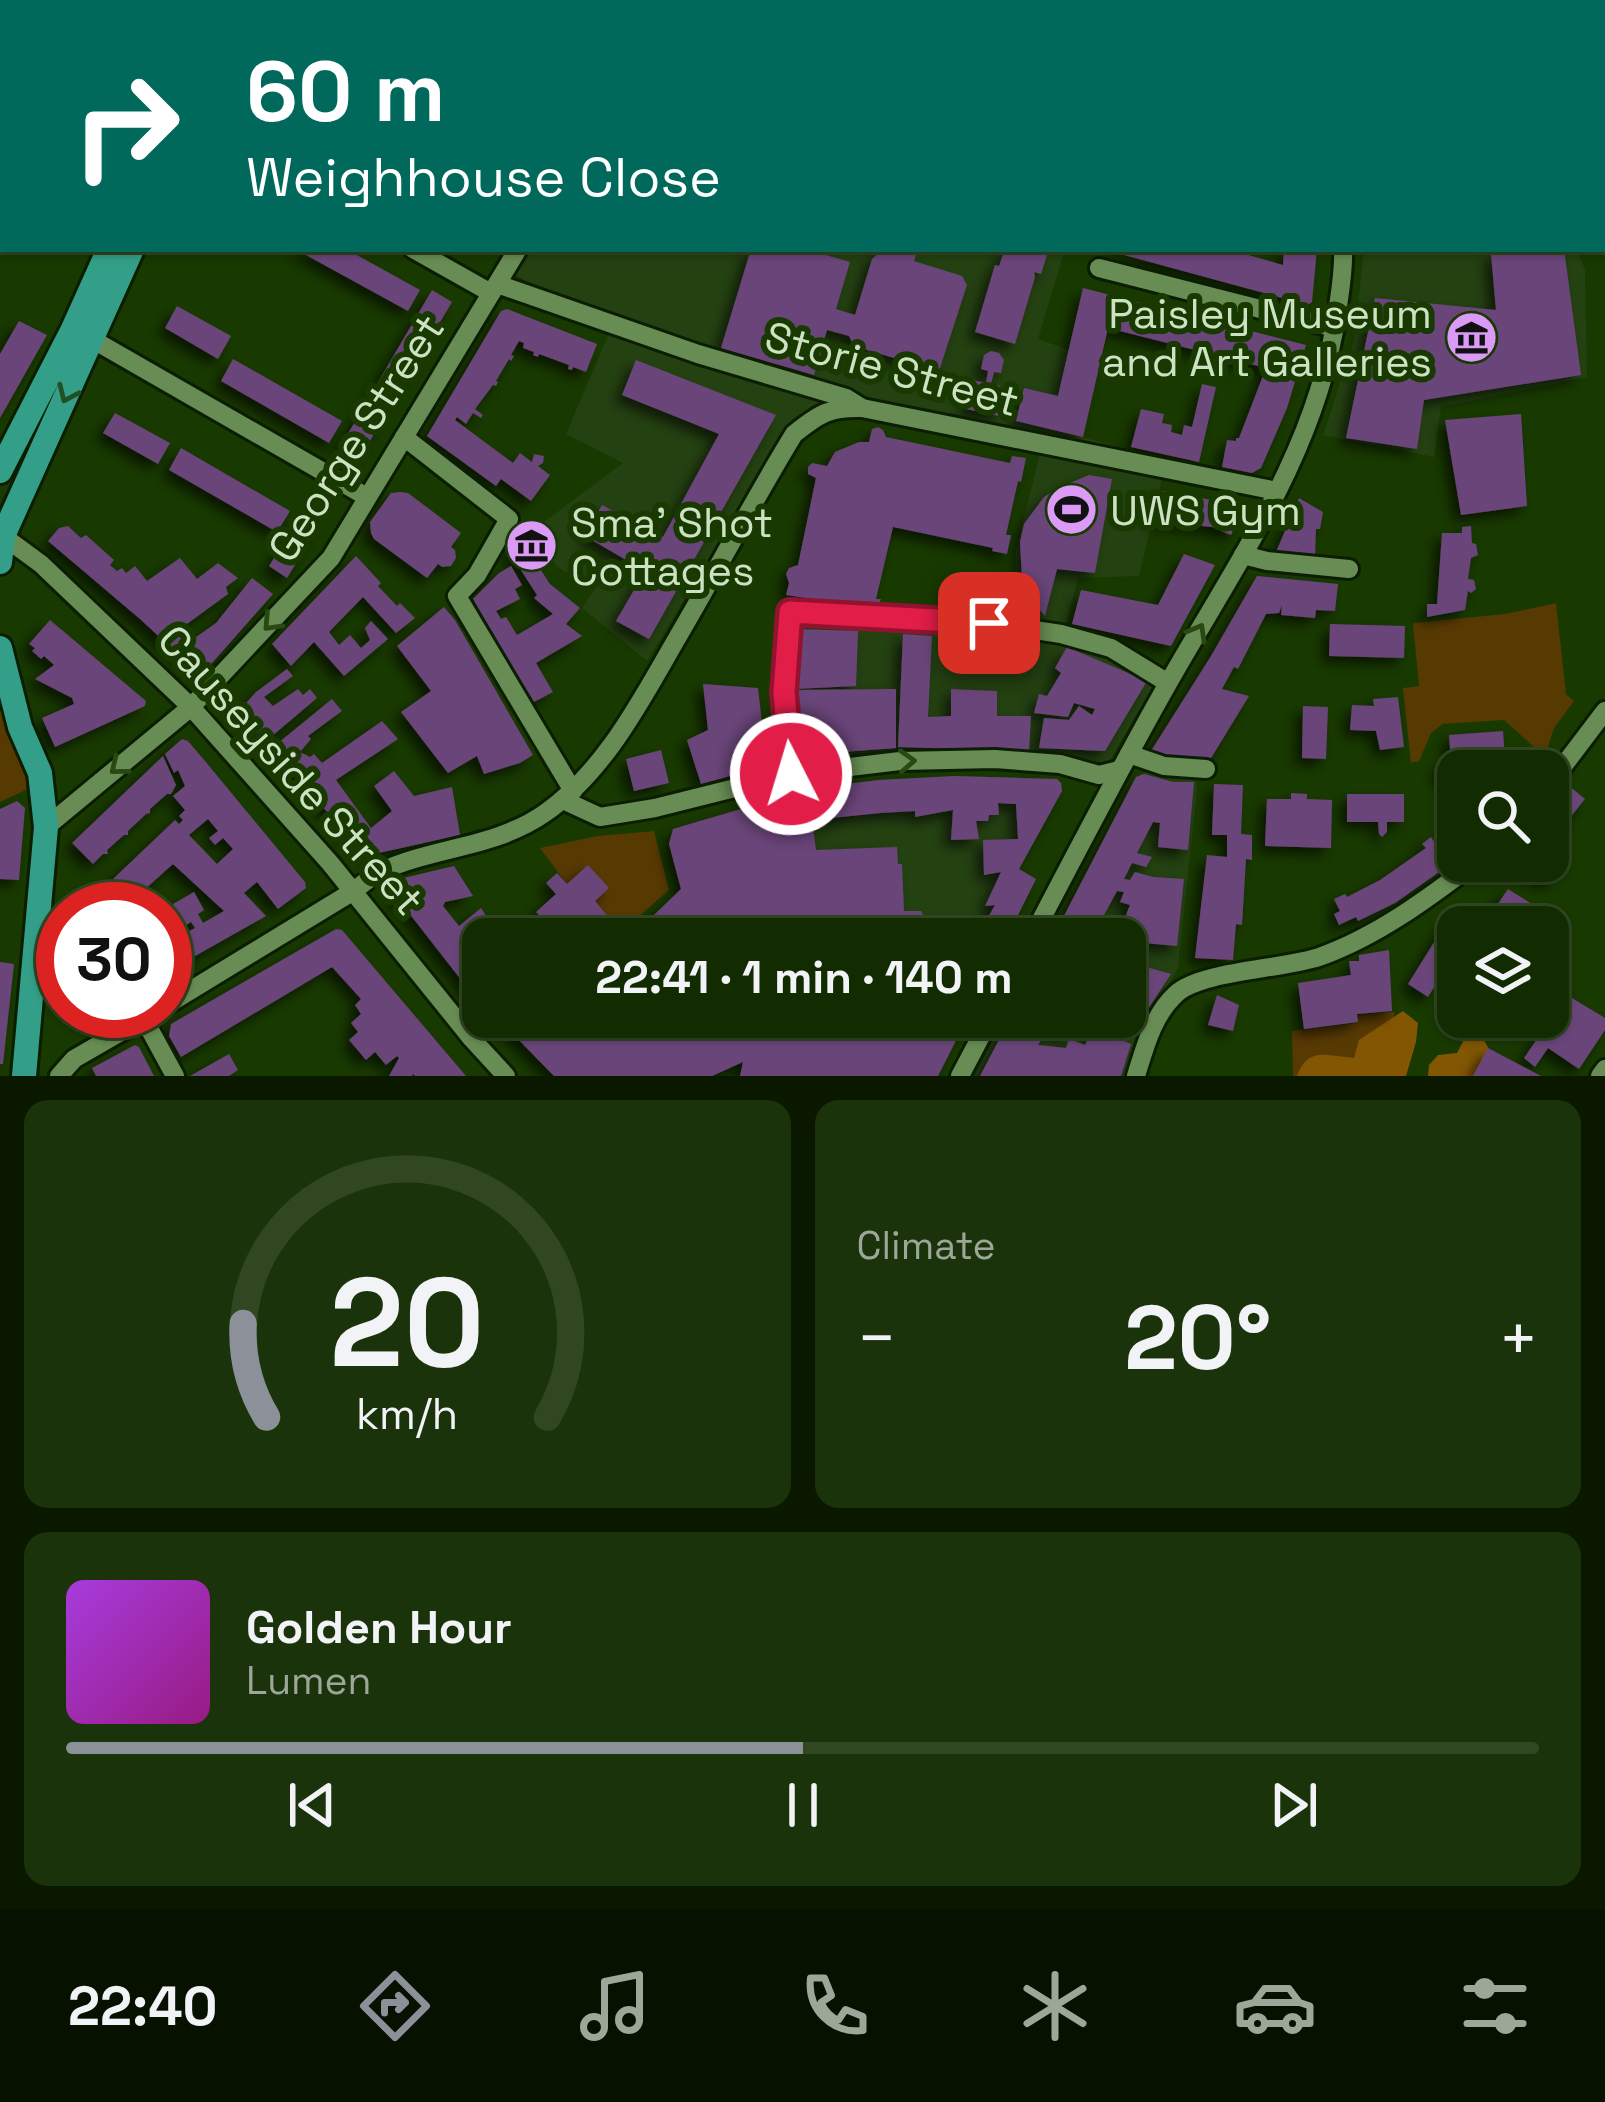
<!DOCTYPE html>
<html lang="en">
<head>
<meta charset="utf-8">
<style>
	body { margin:0; font-family:"Space Grotesk",sans-serif; background:#1b330a; color:#f1f3f6; height:100vh; display:flex; flex-direction:column; font-size:45px; white-space:nowrap }
	* { box-sizing:border-box; margin:0 }
	p { font-size:39px; color:#9ca799 }
	.icon { flex:none; width:66px; height:66px; fill:none; stroke:currentColor; stroke-width:2; stroke-linecap:round; stroke-linejoin:round }
	.map { position:relative; height:1076px; overflow:hidden }
	.side { display:flex; flex-direction:column; gap:24px; padding:24px; background:#0a1800; flex:1 }
	.side>* { flex:none }
	.banner { position:absolute; left:0px; top:0px; width:1605px; height:252px; box-shadow:0 3px 9px #0004,0 0 0 3px #314722; background:#00695c; color:#fff; overflow:hidden }
	.buttons { position:absolute; left:1437px; top:750px; display:grid; gap:24px }
	.buttons a { display:grid; place-items:center; width:132px; height:132px; border-radius:24px; background:#122b00; box-shadow:0 3px 9px #0004,0 0 0 3px #314722; font-size:60px }
	.speed { position:absolute; left:36px; top:882px; display:flex; gap:24px; font-size:60px; font-weight:700; text-align:center }
	.speed>* { display:grid; place-content:center; width:156px; height:156px; border-radius:50%; background:#122b00; box-shadow:0 3px 9px #0004,0 0 0 3px #314722; line-height:1 }
	.speed .limit { border:18px solid #d22; background:#fff; color:#111 }
	.pin { position:absolute; display:grid; place-items:center; width:102px; height:102px; color:#fff; margin:-51px; border-radius:24px; box-shadow:0 6px 18px #0006 }
	.me { position:absolute; width:132px; margin:-66px; rotate:355deg; stroke-linejoin:round; filter:drop-shadow(0 0 9px #0008) }
	.turn { display:flex; align-items:center; gap:42px; height:252px; padding:0 48px; font-size:54px }
	.turn .icon { width:156px; height:156px; stroke-width:2.5 }
	.turn b { display:block; font-size:84px; line-height:102px }
	.big { font-size:90px; font-weight:700; line-height:1.1 }
	.side .tile { flex:1; display:flex; flex-direction:column; justify-content:center; gap:18px; min-width:0; padding:0 42px; border-radius:24px; background:#1b330a }
	.side .dial { align-items:center; gap:0 }
	.dial svg { height:312px; overflow:visible; fill:none; stroke:#314722; stroke-width:7; stroke-linecap:round; text-anchor:middle }
	.dial text { fill:#f1f3f6; stroke:none }
	.song { display:flex; align-items:center; gap:36px }
	.cover { width:144px; height:144px; border-radius:18px; background:linear-gradient(135deg,hsl(280 70% 55%),hsl(310 70% 35%)) }
	.played { height:12px; border-radius:6px; background:linear-gradient(90deg,#8c9099 50%,#314722 50%) }
	.keys { display:flex; justify-content:space-around; direction:ltr }
	.heat { display:flex; justify-content:space-between; align-items:center; font-size:66px; direction:ltr }
	.side .tiles { flex:1; display:grid; gap:24px; grid-template-columns:1fr 1fr }
	.tile:last-child { grid-column:span 2 }
	.trip { position:absolute; left:462px; top:918px; width:684px; height:120px; border-radius:24px; background:#122b00; box-shadow:0 3px 9px #0004,0 0 0 3px #314722; font-weight:700; line-height:120px; text-align:center }
	.tab-bar { display:flex; height:192px; justify-content:space-around; align-items:center; background:#071100; color:#9ca799 }
	.tab-bar .icon { width:84px; height:84px }
	.tab-bar .active { color:#8c9099 }
	.tab-bar b { font-size:54px; color:#f1f3f6 }
	.map>svg:first-child { display:block }
</style>
</head>
<body>
<div class="map">
<svg width="1605" height="1076" viewBox="0 0 1605 1076">
	<defs>
		<filter id="shadow"><feDropShadow dx="-7" dy="7" stdDeviation="6" flood-color="#0009"/></filter>
	</defs>
	<rect width="100%" height="100%" fill="#183900"/>
	<!-- built -->
	<g fill="#244111">
		<path d="M676,0H1332L1330,3H675Z"/>
		<path d="M529,249H1065L1038,339L1069,350L1083,437L1166,461L1139,576L1078,578L1065,629L1043,623L1015,577L1016,551L1042,445L846,398L792,421L647,661L582,608L594,590L556,566L549,555L556,550L540,525L623,463L566,434L612,326L549,297L515,274Z"/>
		<path d="M1364,249H1577L1585,270L1587,377L1441,407L1434,457L1323,435L1354,341Z"/>
		<path d="M791,625L991,630L1078,642L1159,677L1108,763L1051,756L793,765Z"/>
		<path d="M1148,771L1196,778L1197,791L1178,968L1137,1041L1125,1076H974L1005,1017H1125V939H1052L1136,777Z"/>
		<path d="M954,776L1057,779L1061,783L1062,791L1019,869L1036,879L1006,939H629L681,889L669,844L673,829L812,788L879,780Z"/>
	</g>
	<!-- green -->
	<g fill="#573902">
		<path d="M1556,603L1566,694L1574,701L1554,728L1545,757L1504,720L1443,724L1431,733L1419,761L1411,763L1403,688L1419,686L1413,623L1505,614Z"/>
		<path d="M0,698L26,769L30,788L0,802Z"/>
		<path d="M654,831L669,890L621,932L595,901L588,866L567,884L540,848L598,836Z"/>
		<path d="M1394,1012L1399,1076H1293L1292,1031L1358,1023V1015Z"/>
	</g>
	<!-- forest -->
	<g fill="#825602">
		<path d="M1403,1011L1418,1023L1416,1042L1406,1076H1297C1308,1046 1327,1056 1354,1058L1359,1040Z"/>
		<path d="M1467,1034L1483,1038L1492,1055L1482,1076H1428L1429,1065L1438,1055L1457,1053Z"/>
	</g>
	<!-- building -->
	<g fill="#6a457a" fill-rule="evenodd" filter="url(#shadow)">
		<path d="M295,249H346L420,290L408,311Z"/>
		<path d="M751,249H805L850,262L836,309L855,315L872,259L883,249H918L914,261L962,276L967,285L940,368L934,370L854,346L849,336L827,330L814,375L721,348Z"/>
		<path d="M1005,249H1049L1041,274L1034,272L1035,277L1015,344L975,332L995,265L999,266Z"/>
		<path d="M1102,249H1228L1283,265L1284,249H1317L1312,302L1308,305Z"/>
		<path d="M1521,249H1564L1581,375L1424,400L1417,449L1346,438L1375,298L1496,310L1491,254Z"/>
		<path d="M1083,288L1306,345L1287,408L1261,468L1252,473L1222,467L1227,440L1236,441V438H1239L1266,368L1108,328L1083,437L1016,421L1024,388L1058,396Z"/>
		<path d="M432,290L452,302L358,461L339,449Z"/>
		<path d="M177,306L231,336L218,359L165,328Z"/>
		<path d="M507,309L597,344L586,372L573,367L572,370L568,369L569,365L539,354L538,357L533,355L534,352L523,348L524,343L519,341L511,355L514,356L511,361L509,359L496,381L498,382L496,386L493,385L475,409L483,415L481,418L473,413L466,424L457,417L455,420L513,463L520,453L532,462L534,454L544,456L543,463L538,466L550,475L531,501L501,479L496,486L427,436L501,311Z"/>
		<path d="M19,321L47,335L0,418V354Z"/>
		<path d="M991,351L999,353L1004,360L1001,373L994,372L991,384L1006,387L999,416L966,409L972,380L986,383L988,371L981,369L984,355Z"/>
		<path d="M233,359L342,421L329,443L221,381Z"/>
		<path d="M636,360L776,415L649,639L616,621L645,571L585,536L602,505L663,537L719,434L622,395Z"/>
		<path d="M1202,384L1216,387L1199,462L1131,447L1141,409L1164,414L1162,423L1172,425L1171,432L1182,435L1184,425L1192,427Z"/>
		<path d="M115,413L170,443L158,464L103,433Z"/>
		<path d="M1521,414L1527,506L1461,515L1445,420Z"/>
		<path d="M878,427L883,430L886,437L1010,463L1012,456L1026,458L1021,482L1018,481L1006,535H1011L1007,554L992,551L993,548L893,527L876,599H881L876,612L859,610V606L786,595L789,583L786,574L789,568L798,565L816,478L808,474V467L812,463L827,466L835,452L859,442H869L872,429Z"/>
		<path d="M181,448L290,511L277,532L169,470Z"/>
		<path d="M1089,475L1112,479L1095,573L1057,569L1045,616L1029,597L1022,578L1020,542L1024,524L1044,497L1058,488Z"/>
		<path d="M1158,490L1244,506L1231,535L1212,527L1151,521Z"/>
		<path d="M400,492L408,493L461,533L451,547L455,550L456,558L451,566L442,567L438,564L427,578L374,539L371,533L370,522L391,493Z"/>
		<path d="M1299,498L1323,512L1320,529H1316L1315,557L1278,555L1276,552Z"/>
		<path d="M302,513L320,524L287,578L269,566Z"/>
		<path d="M68,526L81,538L86,535L114,560L110,565L117,571L122,568L126,573L135,566L147,581L180,558L197,579L218,563L238,578L226,587L228,594L176,632L189,642L216,623L252,578L273,594L205,671L198,673L140,619L48,541L59,528Z"/>
		<path d="M1471,526L1472,543L1476,544L1478,555L1471,558L1468,579L1474,580L1476,589L1471,593L1468,591L1465,610L1427,617V604H1437L1442,533H1462V527Z"/>
		<path d="M521,540L550,584L580,608L566,624L582,636L536,663L553,692L532,703L473,599L499,573L511,566L522,585L515,589L520,599L496,611L501,619L506,617L517,635L553,614L534,598L537,595L508,550Z"/>
		<path d="M1184,554L1215,565L1171,646L1072,624L1081,590L1158,605Z"/>
		<path d="M356,556L381,583L378,586L397,606L400,603L415,618L396,633L363,597L329,632L339,645L350,635L361,648L370,640L365,628L371,621L388,639L344,676L314,642L291,666L272,644Z"/>
		<path d="M1257,576L1338,584L1335,611L1316,610L1315,618L1281,615L1282,605L1279,613L1266,614L1238,669L1234,667L1222,689L1249,696L1208,763L1167,762L1151,751L1211,656Z"/>
		<path d="M444,607L455,620L533,755L520,763L484,774L477,756L448,773L401,712L431,691L397,646Z"/>
		<path d="M50,620L146,701L145,706L55,747L42,718L74,704L72,698L35,679L54,665L44,656L41,659L32,651L35,648L29,644Z"/>
		<path d="M1330,624L1405,626L1404,658L1329,656Z"/>
		<path d="M795,629L858,631L856,686L794,689Z"/>
		<path d="M903,634L932,636L928,717L951,716V689L997,691V716H1031L1029,751L898,747Z"/>
		<path d="M1067,647L1147,681L1105,751L1039,748L1044,718L1069,720L1079,706L1092,715L1095,709L1074,703L1068,717L1034,713L1039,694L1047,696L1061,673L1055,668Z"/>
		<path d="M287,669L293,676L264,697L273,706L298,689L303,695L310,689L317,698L265,742L237,713L256,692Z"/>
		<path d="M703,684L758,688L767,766L701,784L687,740L708,730Z"/>
		<path d="M896,689V748L801,755L794,690Z"/>
		<path d="M1398,697L1404,747L1380,750L1376,731L1350,730L1352,705L1374,706L1373,699Z"/>
		<path d="M332,699L342,711L308,736L311,739L300,752L310,757L314,754L322,763L382,721L398,739L336,780L371,828L392,811L374,786L394,771L414,796L452,787L460,835L365,856L272,748Z"/>
		<path d="M1303,706L1328,707L1326,759L1302,758Z"/>
		<path d="M1503,731L1506,771H1458V797H1455L1453,779L1440,780L1439,764L1451,763L1449,735Z"/>
		<path d="M182,739L188,741L205,761L305,882L306,888L278,909L257,882L244,893L266,916L165,973V944L195,928L191,922L185,926L173,904L194,892L204,910L198,914L203,923L224,911L173,864L133,900L111,881L175,820L179,824L183,820L179,816L185,810L173,796L185,786L178,770L174,773L165,754ZM208,819L218,831L209,838L215,845L223,838L233,849L217,864L189,835Z"/>
		<path d="M661,750L669,783L634,791L626,759Z"/>
		<path d="M163,756L176,785L171,794H167L150,809V813L146,814L128,831V835H124L107,850L108,854H103L93,864L72,843Z"/>
		<path d="M1144,774L1173,782H1194L1188,850L1158,847L1160,823L1153,822L1137,853L1152,857L1146,867L1132,863L1124,879L1130,880L1135,872L1153,877L1184,879L1177,946L1144,943L1118,935L1130,905L1120,902L1124,892L1117,891L1097,928L1113,931L1111,939H1052L1136,777Z"/>
		<path d="M954,776L1057,779L1061,783L1062,791L1019,869L1036,879L1006,939H629L681,889L669,844L673,829L812,788L879,780ZM998,803L1016,804L1018,839L983,840L984,875L1001,872L985,906L995,905L986,921L929,926L921,911H904L902,864H898L897,847L816,850L812,820L880,813L915,811V817L953,810L951,840L979,839L976,821H988L989,815H999Z"/>
		<path d="M1214,784L1243,785L1241,834L1252,835V860L1246,859L1242,925L1236,924L1233,960L1195,958L1207,855L1227,857V835H1212Z"/>
		<path d="M1567,784L1585,799L1565,824L1548,810V807Z"/>
		<path d="M1291,793L1307,794V799L1332,800L1331,848L1265,846L1267,799H1291Z"/>
		<path d="M1347,794H1404V822H1387V832L1382,837L1379,834L1378,822H1347Z"/>
		<path d="M17,801L25,808L19,880L0,879V809Z"/>
		<path d="M1431,837L1440,851L1446,846L1454,858L1440,868L1442,870L1395,903L1358,921L1356,917L1339,925L1334,914L1340,911L1334,899L1345,894L1347,897L1380,880L1426,848L1422,844Z"/>
		<path d="M1548,847L1564,857L1548,883L1511,861H1548Z"/>
		<path d="M588,865L609,888L595,901L621,932L612,939H586L571,923L558,935L536,912L556,894L546,883L557,873L567,884Z"/>
		<path d="M454,866L473,896L445,902L443,906L459,926L481,908L501,939H483V1008L391,890L395,880Z"/>
		<path d="M1508,889L1532,904L1516,927H1498L1487,920Z"/>
		<path d="M1446,923L1458,931V957L1453,965L1444,971L1428,997L1408,984Z"/>
		<path d="M336,929L342,930L466,1076H415L413,1074L412,1076H389L399,1058L397,1056L386,1065L375,1052L366,1060L349,1040L358,1032L351,1023L361,1014L355,1005L361,999L332,967L181,1057L169,1036L171,1024Z"/>
		<path d="M1389,950L1392,1011L1357,1014L1358,1022L1304,1029L1298,983L1351,975L1349,961H1359V955Z"/>
		<path d="M0,962L14,964L3,1064H0Z"/>
		<path d="M1146,967L1171,974L1146,1012L1125,1001L1135,984L1131,981V975H1141Z"/>
		<path d="M1217,995L1239,1005L1233,1031L1208,1025Z"/>
		<path d="M1567,995L1605,1018V1030L1579,1069L1548,1048L1535,1067L1524,1058Z"/>
		<path d="M515,1017H968L938,1076H740L743,1062L712,1076H554L509,1030V1021Z"/>
		<path d="M1011,1017H1052V1022L1071,1029L1068,1037L1048,1030L1038,1045L1066,1048L1069,1039L1085,1045L1092,1028L1131,1044L1121,1076H980Z"/>
		<path d="M135,1045L139,1047L154,1076H96L92,1068Z"/>
		<path d="M1488,1048L1541,1076H1473Z"/>
		<path d="M229,1054L238,1070L229,1076H190Z"/>
	</g>
	<g fill="none" stroke-linecap="round" stroke-linejoin="round">
		<defs>
			<g id="minor">
				<path d="M107,3L108,0"/>
				<path d="M283,3L285,0"/>
				<path d="M664,3L666,0"/>
				<path d="M1362,3L1363,0"/>
				<path d="M0,105L3,106"/>
				<path d="M413,249L491,293"/>
				<path d="M1099,268L1335,328"/>
				<path d="M497,284L698,354L846,398L862,408L1277,491"/>
				<path d="M83,334L367,497"/>
				<path d="M404,437L509,519L477,575L457,596L573,791"/>
				<path d="M3,536L41,564L191,707L330,863L472,1039L506,1076"/>
				<path d="M1243,555L1267,561L1349,569"/>
				<path d="M1129,754L1164,766L1206,769"/>
				<path d="M791,774L784,692L790,612L989,623L1061,634L1111,648L1168,683"/>
				<path d="M1548,786L1605,711"/>
				<path d="M563,800L600,817L655,808L791,774L900,761L995,759L1060,764L1099,775L1119,770"/>
				<path d="M46,827L191,707L331,558L518,249"/>
				<path d="M1031,939C1075,855 1119,770 1166,687C1233,568 1317,452 1337,313C1340,292 1344,271 1343,249"/>
				<path d="M165,1006L352,892C362,885 371,876 382,871C435,847 497,847 545,813C605,771 640,702 676,640C716,572 753,501 794,434C819,414 829,407 862,408"/>
				<path d="M144,1019L175,1076"/>
				<path d="M59,1076L74,1059L157,1011"/>
				<path d="M960,1076L991,1017"/>
				<path d="M1136,1076C1145,1047 1153,1015 1176,994C1200,971 1284,969 1319,957C1376,937 1429,898 1477,861"/>
				<path d="M1600,1076L1605,1069"/>
			</g>
			<g id="major">
				<path d="M226,3L227,0"/>
				<path d="M250,3L251,0"/>
				<path d="M0,471L73,329L109,249"/>
				<path d="M0,562L3,536L132,249"/>
				<path d="M0,648L20,727L40,773L46,827L24,1076"/>
			</g>
		</defs>
		<!-- minor casing -->
		<use href="#minor" stroke="#0b1d02" stroke-width="24"/>
		<!-- major casing -->
		<use href="#major" stroke="#0b1d02" stroke-width="30"/>
		<!-- minor -->
		<use href="#minor" stroke="#688d54" stroke-width="18"/>
		<!-- major -->
		<use href="#major" stroke="#349f88" stroke-width="24"/>
	</g>
	<!-- one-way arrows -->
	<defs><path id="oneway-chevron" d="M-2-3.5L2.5 0L-2 3.5" fill="none" stroke-width="1.6" stroke-linecap="round" stroke-linejoin="round" transform="scale(3)"/></defs>
	<use stroke="#1f5222" href="#oneway-chevron" transform="translate(67 394) rotate(114)"/>
	<g stroke="#284a11">
		<use href="#oneway-chevron" transform="translate(271 623) rotate(133)"/>
		<use href="#oneway-chevron" transform="translate(1198 632) rotate(-60)"/>
		<use href="#oneway-chevron" transform="translate(907 761) rotate(-3)"/>
		<use href="#oneway-chevron" transform="translate(118 767) rotate(141)"/>
	</g>
	<g fill="none" stroke-linecap="round" stroke-linejoin="round">
		<defs>
			<path id="route" d="M791,774L784,692L790,612L989,623"/>
		</defs>
		<!-- route casing -->
		<use href="#route" stroke="#92132f" stroke-width="30"/>
		<!-- route -->
		<use href="#route" stroke="#e11d48" stroke-width="21"/>
	</g>
	<!-- icons -->
	<defs>
		<symbol id="museum-disc" viewBox="-11 -11 22 22"><circle r="9.5" fill="#da9af6" stroke="#183900"/><path d="M0-6L6-3V-2H-6V-3ZM-5-1h2V3h-2ZM-1-1h2V3h-2ZM3-1h2V3H3ZM-6 4H6V6H-6Z" fill="#111"/></symbol>
		<symbol id="stadium-disc" viewBox="-11 -11 22 22"><circle r="9.5" fill="#da9af6" stroke="#183900"/><path d="M0-5a6.5 5 0 1 0 0 10a6.5 5 0 1 0 0-10ZM-3.5-1.8h7v3.6h-7Z" fill="#111"/></symbol>
	</defs>
	<g fill-rule="evenodd">
		<use href="#museum-disc" x="1442" y="308" width="59" height="59"/>
		<use href="#stadium-disc" x="1042" y="480" width="59" height="59"/>
		<use href="#museum-disc" x="502" y="516" width="59" height="59"/>
	</g>
	<g text-anchor="middle" dominant-baseline="central" stroke-width="12" stroke-linejoin="round" paint-order="stroke">
		<!-- poi labels -->
		<g font-size="42" fill="#cde2c3" stroke="#183900" text-anchor="start">
			<text x="1432" y="313" text-anchor="end">Paisley Museum<tspan x="1432" dy="48">and Art Galleries</tspan></text>
			<text x="1110" y="510">UWS Gym</text>
			<text x="571" y="522">Sma' Shot<tspan x="571" dy="48">Cottages</tspan></text>
		</g>
		<!-- street labels -->
		<g font-size="42" fill="#cde2c3" stroke="#183900">
			<text transform="translate(892 369) rotate(15)">Storie Street</text>
			<text transform="translate(356 438) rotate(-57)">George Street</text>
			<text transform="translate(291 770) rotate(48)">Causeyside Street</text>
		</g>
	</g>
</svg>
<div class="buttons">
<a><svg class="icon" aria-label="search" viewBox="0 0 24 24"><circle cx="10" cy="10" r="6"/><path d="M15 15l6 6"/></svg></a>
<a><svg class="icon" aria-label="layers" viewBox="0 0 24 24"><path d="M12 4l9 5-9 5-9-5zM3 14l9 5 9-5"/></svg></a>
</div>
<div class="speed"><div class="limit">30</div></div>
<div class="pin" style="left:989px;top:623px;background:#d93025"><svg class="icon" aria-label="arrive" viewBox="0 0 24 24"><path d="M6 21V4h12l-3 4 3 4H6"/></svg></div>
<svg class="me" style="left:791px;top:774px" viewBox="-20 -20 40 40"><circle r="17" fill="#e11d48" stroke="#fff" stroke-width="3"/><path d="M0-11L8 9 0 5-8 9z" fill="#fff"/></svg>
<div class="trip">22:41 · 1 min · 140 m</div>
<div class="banner">
<div class="turn"><svg class="icon" aria-label="right" viewBox="0 0 24 24"><path d="M7 20v-9h11M14 6l5 5-5 5"/></svg><div><b>60 m</b>Weighhouse Close</div></div>
</div>
</div>
<section class="side">
<div class="tiles">
<div class="tile dial"><svg viewBox="0 0 100 80">
<path d="M14 69A42 42 0 1 1 86 69"/>
<path d="M14 69A42 42 0 0 1 8 45" stroke="#8c9099"/>
<text x="50" y="56" font-size="32" font-weight="700">20</text>
<text x="50" y="72" font-size="11">km/h</text>
</svg></div>
<div class="tile"><p>Climate</p>
<div class="heat"><a>−</a><b class="big">20°</b><a>+</a></div>
</div>
<div class="tile">
<div class="song"><i class="cover"></i><div><b>Golden Hour</b><p>Lumen</p></div></div>
<div class="played"></div>
<div class="keys"><svg class="icon" aria-label="previous" viewBox="0 0 24 24"><path d="M18 5L8 12l10 7zM5 5v14"/></svg><svg class="icon" aria-label="pause" viewBox="0 0 24 24"><path d="M8 5v14M16 5v14"/></svg><svg class="icon" aria-label="next" viewBox="0 0 24 24"><path d="M6 5l10 7-10 7zM19 5v14"/></svg></div>
</div>
</div>
</section>
<nav class="tab-bar">
<b>22:40</b>
<svg class="icon active" aria-label="directions" viewBox="0 0 24 24"><path d="M12 3l9 9-9 9-9-9zM9 14v-3h6M13 9l2 2-2 2"/></svg>
<svg class="icon" aria-label="music" viewBox="0 0 24 24"><path d="M9 18V5l10-2v13"/><circle cx="6" cy="18" r="3"/><circle cx="16" cy="16" r="3"/></svg>
<svg class="icon" aria-label="phone" viewBox="0 0 24 24"><path d="M5 4h4l2 5-3 2q2 4 5 5l2-3 5 2v4C11 20 4 13 5 4z"/></svg>
<svg class="icon" aria-label="climate" viewBox="0 0 24 24"><path d="M12 3v18M4 7l16 10M4 17L20 7"/></svg>
<svg class="icon" aria-label="car" viewBox="0 0 24 24"><path d="M5 17H2v-5l4-1 3-4h7l3 4 3 1v5h-3M9 17h6M6 11h13"/><circle cx="7" cy="17" r="2"/><circle cx="17" cy="17" r="2"/></svg>
<svg class="icon" aria-label="filters" viewBox="0 0 24 24"><path d="M4 7h16M4 17h16"/><circle cx="9" cy="7" r="2"/><circle cx="15" cy="17" r="2"/></svg>
</nav>
</body>
</html>
